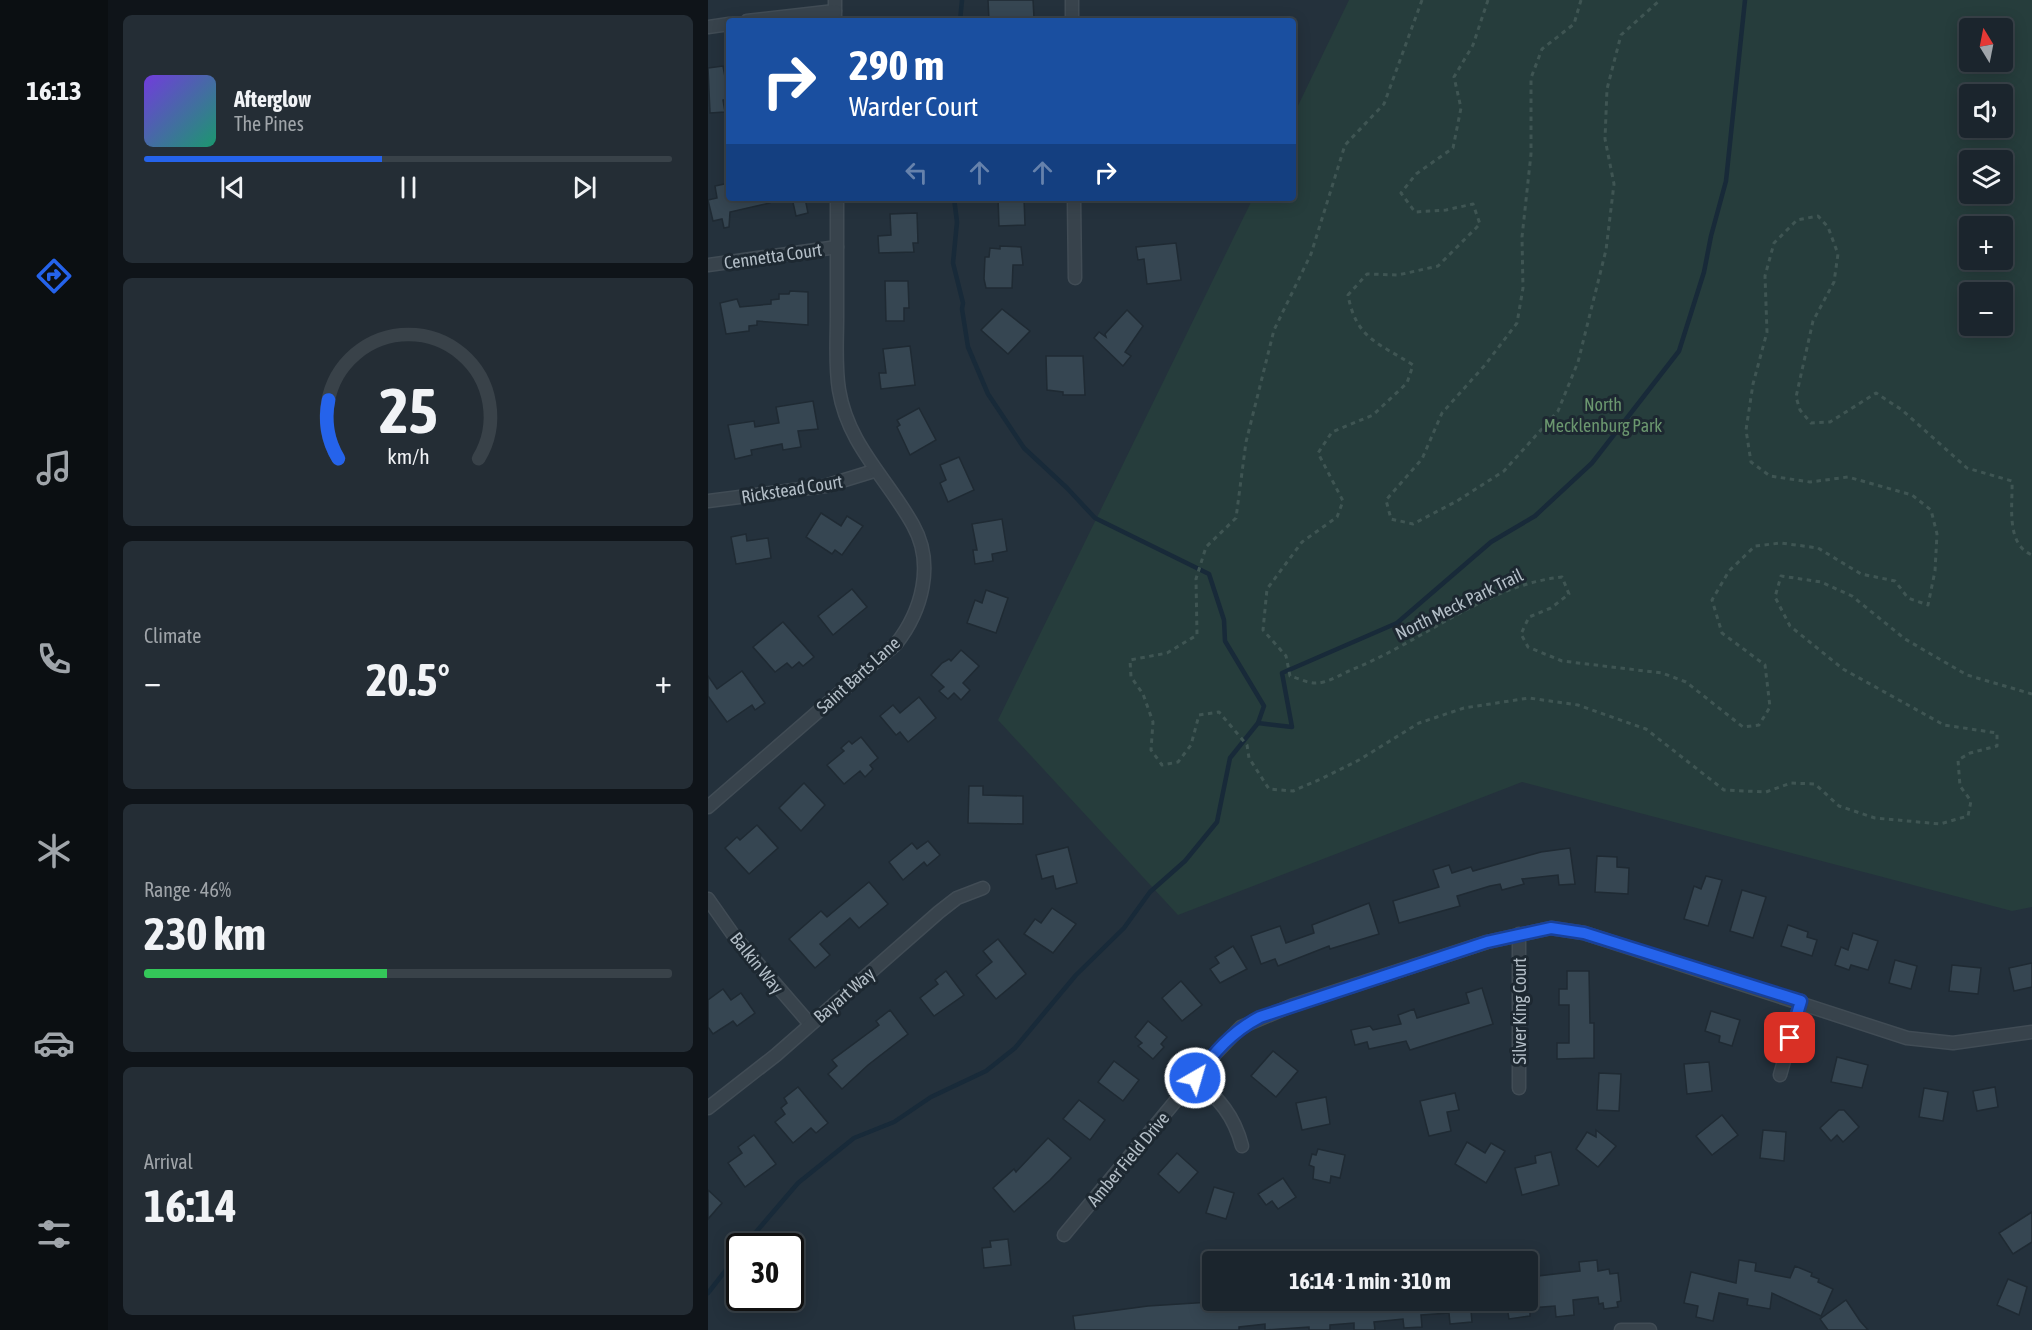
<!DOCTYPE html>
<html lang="en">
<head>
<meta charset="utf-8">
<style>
	body { margin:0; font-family:"Asap Condensed",sans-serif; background:#242d35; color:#f1f3f6; height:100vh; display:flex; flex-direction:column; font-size:22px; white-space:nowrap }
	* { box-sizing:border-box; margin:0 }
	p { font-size:20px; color:#a0a5aa }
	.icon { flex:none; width:33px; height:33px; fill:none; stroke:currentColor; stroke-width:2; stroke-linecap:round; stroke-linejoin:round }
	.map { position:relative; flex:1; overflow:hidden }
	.details { display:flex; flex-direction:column; gap:15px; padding:15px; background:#0f1419; width:600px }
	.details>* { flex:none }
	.guide { position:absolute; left:18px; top:18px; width:570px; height:183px; border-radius:6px; box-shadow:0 3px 15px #0003,0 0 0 2px #394249; background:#1a4fa0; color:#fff; overflow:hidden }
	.needle { width:39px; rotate:350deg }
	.fabs { position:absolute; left:1251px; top:18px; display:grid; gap:12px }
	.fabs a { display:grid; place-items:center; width:54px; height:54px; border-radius:6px; background:#1b252d; box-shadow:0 3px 15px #0003,0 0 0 2px #394249; font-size:30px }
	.speed { position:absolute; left:18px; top:1233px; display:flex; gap:12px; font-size:30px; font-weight:700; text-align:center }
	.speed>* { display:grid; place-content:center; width:78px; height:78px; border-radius:50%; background:#1b252d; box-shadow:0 3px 15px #0003,0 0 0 2px #394249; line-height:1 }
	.speed .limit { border:3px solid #111; border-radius:9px; background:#fff; color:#111 }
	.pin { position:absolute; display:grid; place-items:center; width:51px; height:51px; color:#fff; margin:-26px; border-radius:12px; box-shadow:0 3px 9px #0006 }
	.me { position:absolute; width:66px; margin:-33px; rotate:38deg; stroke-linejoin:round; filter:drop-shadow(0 0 4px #0008) }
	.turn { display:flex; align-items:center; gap:21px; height:126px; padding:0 24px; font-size:27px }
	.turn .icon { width:78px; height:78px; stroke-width:2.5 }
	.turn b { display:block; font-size:42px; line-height:51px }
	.lanes { display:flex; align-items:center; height:57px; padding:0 24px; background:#0003; justify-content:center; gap:30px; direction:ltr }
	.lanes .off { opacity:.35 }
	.big { font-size:45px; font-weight:700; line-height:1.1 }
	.details .tile { flex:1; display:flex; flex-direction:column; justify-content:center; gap:9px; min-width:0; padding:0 21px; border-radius:9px; background:#242d35 }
	.details .dial { align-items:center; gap:0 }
	.dial svg { height:156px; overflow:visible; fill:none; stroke:#394249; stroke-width:7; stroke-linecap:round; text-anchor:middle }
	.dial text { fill:#f1f3f6; stroke:none }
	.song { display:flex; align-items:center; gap:18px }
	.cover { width:72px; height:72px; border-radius:9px; background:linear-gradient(135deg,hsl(260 70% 55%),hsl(160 70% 35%)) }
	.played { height:6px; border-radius:3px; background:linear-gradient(90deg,#2563eb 45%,#394249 45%) }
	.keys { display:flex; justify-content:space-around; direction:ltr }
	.heat { display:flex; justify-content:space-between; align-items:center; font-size:33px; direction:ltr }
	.charge { height:9px; border-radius:4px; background:linear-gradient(90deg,#34c759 46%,#394249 0) }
	.trip { position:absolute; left:494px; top:1251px; width:336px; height:60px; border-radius:6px; background:#1b252d; box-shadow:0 3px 15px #0003,0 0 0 2px #394249; font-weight:700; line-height:60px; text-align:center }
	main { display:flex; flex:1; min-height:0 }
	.dock { display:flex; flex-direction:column; width:108px; justify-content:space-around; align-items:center; background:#0b0f12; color:#a0a5aa }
	.dock .icon { width:42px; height:42px }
	.dock .active { color:#2563eb }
	.dock b { font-size:27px; color:#f1f3f6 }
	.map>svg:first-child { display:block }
</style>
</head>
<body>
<main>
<nav class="dock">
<b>16:13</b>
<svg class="icon active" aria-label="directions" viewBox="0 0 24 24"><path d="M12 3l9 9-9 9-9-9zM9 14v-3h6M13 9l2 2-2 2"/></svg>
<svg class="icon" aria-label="music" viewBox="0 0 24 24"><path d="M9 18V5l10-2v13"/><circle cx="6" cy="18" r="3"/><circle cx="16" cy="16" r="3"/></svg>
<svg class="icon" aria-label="phone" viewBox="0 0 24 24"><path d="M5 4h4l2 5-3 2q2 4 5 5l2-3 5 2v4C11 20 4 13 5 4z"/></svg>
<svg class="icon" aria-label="climate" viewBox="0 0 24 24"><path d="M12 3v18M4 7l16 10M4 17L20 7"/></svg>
<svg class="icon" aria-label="car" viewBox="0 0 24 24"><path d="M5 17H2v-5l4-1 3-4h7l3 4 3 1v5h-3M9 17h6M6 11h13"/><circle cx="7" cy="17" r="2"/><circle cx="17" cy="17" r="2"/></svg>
<svg class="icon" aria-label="filters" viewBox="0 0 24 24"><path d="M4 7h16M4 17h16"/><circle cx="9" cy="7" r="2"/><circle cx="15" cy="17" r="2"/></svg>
</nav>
<section class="details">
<div class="tile">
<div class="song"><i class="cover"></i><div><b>Afterglow</b><p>The Pines</p></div></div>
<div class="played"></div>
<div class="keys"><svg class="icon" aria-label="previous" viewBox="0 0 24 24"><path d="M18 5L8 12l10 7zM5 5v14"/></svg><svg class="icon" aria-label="pause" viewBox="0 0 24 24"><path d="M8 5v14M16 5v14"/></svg><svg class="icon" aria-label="next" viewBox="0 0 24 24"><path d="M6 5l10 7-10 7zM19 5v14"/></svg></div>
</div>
<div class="tile dial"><svg viewBox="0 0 100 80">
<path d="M14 69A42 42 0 1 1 86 69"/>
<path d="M14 69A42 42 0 0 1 9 39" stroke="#2563eb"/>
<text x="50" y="56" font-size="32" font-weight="700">25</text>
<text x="50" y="72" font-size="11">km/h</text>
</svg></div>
<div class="tile"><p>Climate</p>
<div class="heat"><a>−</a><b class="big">20.5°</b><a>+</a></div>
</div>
<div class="tile"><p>Range · 46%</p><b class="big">230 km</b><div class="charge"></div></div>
<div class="tile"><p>Arrival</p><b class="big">16:14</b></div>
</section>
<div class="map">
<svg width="1324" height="1330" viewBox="0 0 1324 1330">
	<rect width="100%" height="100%" fill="#24313c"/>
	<!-- green -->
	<path fill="#263d3c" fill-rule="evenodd" d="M641,0H1324V907L1304,911L814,782L470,915L290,720L545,198H585V116ZM1262,28H1294V62H1262ZM1262,94H1294V128H1262ZM1262,160H1294V194H1262ZM1262,226H1294V260H1262ZM1262,292H1294V326H1262Z"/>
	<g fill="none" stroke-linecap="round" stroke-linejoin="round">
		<!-- stream -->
		<g stroke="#182a39" stroke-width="4.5">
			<path d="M252,21L254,0"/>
			<path d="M550,723L584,727L574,673L689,623L783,542L827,516L884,463L971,351L996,272L1003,236L1018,181L1037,0"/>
			<path d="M36,1246L90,1183L146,1138L186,1122L223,1097L278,1071L307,1048L368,975L416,928L442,892L477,861L509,822L522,758L550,723L556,706L517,641L516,620L501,574L387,518L359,488L316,448L280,394L260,347L254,309L255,303L245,263L249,222L246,198"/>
			<path d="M0,1293L32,1252"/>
		</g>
	</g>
	<!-- building -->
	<g fill="#364652" stroke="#1f2a33" stroke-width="1.5">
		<path d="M280,0H325L326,18L281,20Z"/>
		<path d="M15,66L17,77L21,76V99L15,100L17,112L2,113L0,68Z"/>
		<path d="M21,183V198H62V203L22,212L21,227L16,228L14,219L5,221L0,200L9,198L7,186Z"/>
		<path d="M84,198H97L100,213L88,216Z"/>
		<path d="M290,198H316L317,225L291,226Z"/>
		<path d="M209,213L210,243H205L206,252L171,253L170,236L183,235L182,214Z"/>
		<path d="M468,243L473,280L439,284L436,259L430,260L428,247Z"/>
		<path d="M292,246L313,247L315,265H305L304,288H278L276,279L277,257H281L282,248L292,249Z"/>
		<path d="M177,281H200L201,308H196V321H178Z"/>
		<path d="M82,291L100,292V325L49,321V325L41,326V331L18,334L12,303L29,299L32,307L63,304V300L71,299V294H81Z"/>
		<path d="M294,309L322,331L300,354L273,330Z"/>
		<path d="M419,310L435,326L417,352L423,356L415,366L386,338L391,332L398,337L397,334Z"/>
		<path d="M202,346L207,385L173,389L171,373H178L175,349Z"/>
		<path d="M338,356H375L377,395H355V392L339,390Z"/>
		<path d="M105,401L110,429L90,431L93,447L75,450L74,444L43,450L44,455L27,459L20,425L46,421L47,427L71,423L68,407Z"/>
		<path d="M211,408L228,440L202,455L189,427L192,425L189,420Z"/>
		<path d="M251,457L266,490L240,502L232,483L238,480L232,465Z"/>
		<path d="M113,513L133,526L139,516L155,526L134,555L127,550L124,554L98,537Z"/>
		<path d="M294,519L299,551L284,554L285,561L267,564L265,550H269L264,524Z"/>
		<path d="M38,534L39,541L60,538L63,558L28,564L23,537Z"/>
		<path d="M144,589L159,607L125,635L110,616Z"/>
		<path d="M278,590L300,598L288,633L259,623L267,600L274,603Z"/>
		<path d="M75,622L106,657L95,666L91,662L84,668L79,663L67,672L45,647Z"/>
		<path d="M253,650L271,666L255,683L262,690L253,700L246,693L240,699L231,691L236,687L223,675L234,663L241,659L243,661Z"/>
		<path d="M34,671L57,703L47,710L44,705L19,722L0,696V676L9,689Z"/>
		<path d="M211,697L228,718L200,742L192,732L188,735L172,716L185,705L192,713Z"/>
		<path d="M153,737L170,758L162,765L165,769L157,777L152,771L136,784L119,765L136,751L133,748L141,741L144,744Z"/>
		<path d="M96,783L117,805L93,831L71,808Z"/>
		<path d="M261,786H275V795L315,796V824L260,823Z"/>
		<path d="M49,825L70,848L41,874L17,848L29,837L32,840Z"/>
		<path d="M220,841L232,855L219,866L216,862L195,880L181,862L204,843L209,849Z"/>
		<path d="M360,847L369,883L348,889L345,876L334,879L328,855Z"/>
		<path d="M862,848L867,884L851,885L850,875L814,879L816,884L794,890L792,884L782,886L749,896L752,906L691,923L685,901L731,887L725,870L741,865L744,873L763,867L765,871L833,852Z"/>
		<path d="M889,856L909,857V867L921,868L920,894L887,892Z"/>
		<path d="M998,876L1014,880L1000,926L976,919L986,886L993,889Z"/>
		<path d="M161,882L180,904L151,928L142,918L112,944L122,955L107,968L81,939L113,911L119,917Z"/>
		<path d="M1034,890L1058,897L1045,938L1022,931Z"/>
		<path d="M661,903L671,934L622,949L621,946L570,966L567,959L553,964L543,936L572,926L578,943L606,933L604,925Z"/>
		<path d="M344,908L368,924L345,953L316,934L327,919L333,923Z"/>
		<path d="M1080,925L1100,932L1099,937L1109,940L1104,956L1073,946Z"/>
		<path d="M1145,933L1170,941L1160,970L1143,965L1141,970L1127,965L1133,947L1140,950Z"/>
		<path d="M290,939L318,974L288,999L268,975L284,962L275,951Z"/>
		<path d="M525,946L539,969L512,983L502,969L511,963L507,957Z"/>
		<path d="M1187,960L1209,966L1203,989L1181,983Z"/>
		<path d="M1324,963V987L1306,991L1301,968Z"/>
		<path d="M1244,965L1273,968L1270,994L1241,991Z"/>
		<path d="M238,971L256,995L226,1016L212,998L230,984L227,980Z"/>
		<path d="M859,971H881L882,1023H886V1058L849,1059V1043H861V1005H851V989H859Z"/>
		<path d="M473,981L494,1005L474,1021L454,998Z"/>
		<path d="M774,988L785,1024L702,1050L698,1041L661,1049L659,1042L647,1045L643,1030L662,1026L665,1030L693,1024L690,1015L706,1009L709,1018L761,1003L758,993Z"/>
		<path d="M15,989L23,1000L33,993L47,1013L29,1026L25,1021L5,1034L0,1027V1000Z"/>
		<path d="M182,1010L200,1034L160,1065L134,1089L120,1074L129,1066L124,1060L171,1025L168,1021Z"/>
		<path d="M1003,1011L1032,1020L1024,1046L1011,1042L1012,1036L997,1031Z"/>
		<path d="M440,1021L459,1037L453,1044L456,1047L445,1059L430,1046L434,1043L427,1037Z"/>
		<path d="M565,1051L590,1071L568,1097L543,1076Z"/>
		<path d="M1129,1057L1160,1065L1154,1088L1123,1082Z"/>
		<path d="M406,1061L431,1080L415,1101L390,1082Z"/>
		<path d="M1001,1062L1004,1091L979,1094L976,1064Z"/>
		<path d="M891,1073L913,1074L911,1111L889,1110Z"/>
		<path d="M90,1087L120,1123L108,1133L103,1128L85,1143L67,1122L77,1114L73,1108L79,1103L76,1098Z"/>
		<path d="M1287,1087L1290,1107L1269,1111L1265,1091Z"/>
		<path d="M1216,1088L1240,1092L1235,1121L1211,1117Z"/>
		<path d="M747,1093L751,1110L739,1112L743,1131L721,1136L712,1101Z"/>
		<path d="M618,1097L622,1124L594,1130L588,1103Z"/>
		<path d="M371,1100L397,1120L382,1140L355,1119Z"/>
		<path d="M1131,1110H1136L1151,1127L1135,1142L1129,1135L1123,1141L1112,1128Z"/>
		<path d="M1014,1115L1030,1135L1004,1155L988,1136Z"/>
		<path d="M888,1130L908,1146L890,1167L868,1149L879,1132L888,1137Z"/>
		<path d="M1055,1130L1078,1132L1076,1161L1052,1158Z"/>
		<path d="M46,1135L68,1164L37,1187L20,1163L34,1153L30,1147Z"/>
		<path d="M340,1138L363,1158L342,1180L306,1212L285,1188L306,1169L308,1172Z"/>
		<path d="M759,1142L777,1153L783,1143L797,1151L778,1183L747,1164Z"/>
		<path d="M610,1149L637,1155L632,1178L623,1176L622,1183L605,1179L606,1167L601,1165L604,1154L608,1155Z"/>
		<path d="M843,1152L851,1185L814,1195L807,1168L828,1163L827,1156Z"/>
		<path d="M469,1153L490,1172L471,1193L450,1174Z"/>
		<path d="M575,1178L588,1197L570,1209L564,1201L558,1205L550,1194Z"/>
		<path d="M506,1187L526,1193L518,1219L498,1213Z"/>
		<path d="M0,1190L14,1203L0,1219Z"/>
		<path d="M1324,1212V1242L1305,1254L1291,1233Z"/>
		<path d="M300,1239L303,1265L276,1268L274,1248L283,1247L282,1241Z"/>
		<path d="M889,1260L890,1271L901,1269L902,1274L910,1273L913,1301L909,1302L910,1307L896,1309L895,1303L891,1304L890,1297L865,1300L866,1315L848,1317L847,1306L822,1308V1316L801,1319L798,1300H819V1287L831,1286L830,1276L872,1271L871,1262Z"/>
		<path d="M1031,1260L1048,1263L1047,1271L1082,1278L1087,1266L1104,1273L1103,1276L1111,1279L1110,1282L1125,1289L1113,1316L1064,1293L1062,1309L1039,1305L1040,1299L1011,1293L1005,1321L988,1317L990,1306L976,1303L983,1272L1028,1283Z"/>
		<path d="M1300,1279L1319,1287L1311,1315L1289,1305Z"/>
		<path d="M555,1300H587L588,1311L694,1300H762L764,1322L742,1324L741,1313L713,1315L714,1327L696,1328L695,1319L666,1322L667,1330H646V1323L622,1325V1330H601V1327L557,1330V1324L531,1327V1330H367L365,1316L440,1306L519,1301L520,1306L529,1305V1309L555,1306Z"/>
		<path d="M1138,1300L1152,1321L1160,1330H1120L1112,1319Z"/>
	</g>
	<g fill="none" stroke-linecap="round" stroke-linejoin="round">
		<defs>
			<g id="minor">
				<path d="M127,0V21"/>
				<path d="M364,0V21"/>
				<path d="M39,21L127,11"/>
				<path d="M0,27L21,24"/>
				<path d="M366,198L367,278"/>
				<path d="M0,265L129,247"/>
				<path d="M0,501L117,486L166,471"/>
				<path d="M0,807L188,644C214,611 227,564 205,525C179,478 140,445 131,390C127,366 129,341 129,317C129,277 129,238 129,198"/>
				<path d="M0,899L26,936L102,1024"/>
				<path d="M811,934V1088"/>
				<path d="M1072,1075L1093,1001"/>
				<path d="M487,1078C511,1099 526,1115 534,1146"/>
				<path d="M0,1108L68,1055L231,912L249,898L275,888"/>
				<path d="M356,1235L505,1056L533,1027L583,1006L779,942L843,928L876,933L1199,1038L1245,1043L1324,1032"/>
				<path d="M913,1330H942"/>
			</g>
		</defs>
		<!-- minor casing -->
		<use href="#minor" stroke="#414c55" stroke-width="15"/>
		<!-- path -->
		<g stroke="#3f5553" stroke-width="3" stroke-dasharray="4.5 4.5" stroke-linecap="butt">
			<path d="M714,0L676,104L637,145L603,254L566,330L538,442L528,518L498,547L488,579L489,635L459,653L422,660L423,677L435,694L445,722L443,750L454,765L470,762L483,745L491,715L511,712L539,745L541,758L561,789L585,791L615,778L651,760L711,723L756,708L821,698L870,705L938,729L1016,790L1058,792L1083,783L1107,784L1131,806L1167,818L1232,824L1260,816L1263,801L1252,786L1250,760L1262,753L1289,746V733L1236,725L1135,669L1082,626L1067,597L1073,576L1113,582L1144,596L1197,639L1259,675L1324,694"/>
			<path d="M780,0L765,45L746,77L753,108L745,148L708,174L693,193L707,212L738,210L765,204L772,224L730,266L690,275L659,274L640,295C648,339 671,343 705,365L699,383L665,415L624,432L610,453L635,501L629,517L594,542L559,589L555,630L578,656L582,676C590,678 601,684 609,683C619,683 634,674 643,670C714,642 778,585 854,577L861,594L843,608L821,617L813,634L820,647L854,661L954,673L978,682L1035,727L1051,725L1062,707L1057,665L1014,633L1004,600L1021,571L1047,546L1073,543L1110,548L1153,574L1187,581L1200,598L1220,605L1227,571L1229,534L1223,510L1204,495L1140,477L1102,482L1062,476L1043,462L1038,430L1045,384L1059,332L1057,276L1066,243L1089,220L1110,216L1120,227L1130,254L1126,282L1105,321L1088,397L1092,410L1103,423L1122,422L1168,393L1194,410L1259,468L1304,481C1305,504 1297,544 1324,555"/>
			<path d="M873,0L866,24L834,49L823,78V154L814,237L815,288L809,323L777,365L734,413L714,459L678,500L683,519L705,524L749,501L796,471L850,411L870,362L898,250L906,184L897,139L899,89L913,35L952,0"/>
		</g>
		<!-- minor -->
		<use href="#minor" stroke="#38434c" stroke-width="12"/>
	</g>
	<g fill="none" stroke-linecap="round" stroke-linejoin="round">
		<defs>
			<path id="route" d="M487,1078C506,1053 523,1032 552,1017L779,942L843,928L876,933L1093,1001L1082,1038"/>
		</defs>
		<!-- route casing -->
		<use href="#route" stroke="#184099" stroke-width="15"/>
		<!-- route -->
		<use href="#route" stroke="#2563eb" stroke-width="10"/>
	</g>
	<g text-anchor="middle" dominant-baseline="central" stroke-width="6" stroke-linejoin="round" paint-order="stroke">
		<!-- street labels -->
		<g font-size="18" fill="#b3bec7" stroke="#1d2831">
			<text transform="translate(65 256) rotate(-8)">Cennetta Court</text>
			<text transform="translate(84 489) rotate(-9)">Rickstead Court</text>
			<text transform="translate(751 604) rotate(-26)">North Meck Park Trail</text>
			<text transform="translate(150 675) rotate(-42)">Saint Barts Lane</text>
			<text transform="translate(49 963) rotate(51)">Balkin Way</text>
			<text transform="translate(136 995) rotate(-41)">Bayart Way</text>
			<text transform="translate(811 1011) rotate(-90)">Silver King Court</text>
			<text transform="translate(420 1159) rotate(-50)">Amber Field Drive</text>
		</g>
		<!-- park labels -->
		<g font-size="18" fill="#6b976f" stroke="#1d2831">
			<text x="895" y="404">North<tspan x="895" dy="21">Mecklenburg Park</tspan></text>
		</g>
	</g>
</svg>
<div class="fabs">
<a><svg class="needle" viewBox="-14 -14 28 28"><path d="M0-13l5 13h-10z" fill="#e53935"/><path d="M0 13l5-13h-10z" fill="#a0a5aa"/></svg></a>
<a><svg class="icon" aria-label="sound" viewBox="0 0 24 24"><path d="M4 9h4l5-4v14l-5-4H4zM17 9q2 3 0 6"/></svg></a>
<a><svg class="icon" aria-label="layers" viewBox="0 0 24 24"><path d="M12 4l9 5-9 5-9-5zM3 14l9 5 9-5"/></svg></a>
<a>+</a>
<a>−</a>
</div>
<div class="speed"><div class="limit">30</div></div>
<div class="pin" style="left:1082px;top:1038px;background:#d93025"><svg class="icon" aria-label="arrive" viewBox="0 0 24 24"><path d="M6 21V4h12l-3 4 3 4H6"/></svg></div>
<svg class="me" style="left:487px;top:1078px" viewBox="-20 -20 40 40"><circle r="17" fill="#2563eb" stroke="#fff" stroke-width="3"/><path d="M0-11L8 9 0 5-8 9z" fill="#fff"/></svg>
<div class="trip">16:14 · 1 min · 310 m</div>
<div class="guide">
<div class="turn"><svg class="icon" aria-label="right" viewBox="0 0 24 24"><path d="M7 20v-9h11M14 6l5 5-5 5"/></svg><div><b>290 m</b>Warder Court</div></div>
<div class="lanes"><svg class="icon off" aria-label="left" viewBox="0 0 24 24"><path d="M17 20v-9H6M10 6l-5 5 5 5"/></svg><svg class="icon off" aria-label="ahead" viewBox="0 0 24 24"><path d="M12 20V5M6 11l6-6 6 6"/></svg><svg class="icon off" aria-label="ahead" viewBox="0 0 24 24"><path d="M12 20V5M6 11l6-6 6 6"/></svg><svg class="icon" aria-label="right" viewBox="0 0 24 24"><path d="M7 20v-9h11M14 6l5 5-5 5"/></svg></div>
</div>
</div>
</main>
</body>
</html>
